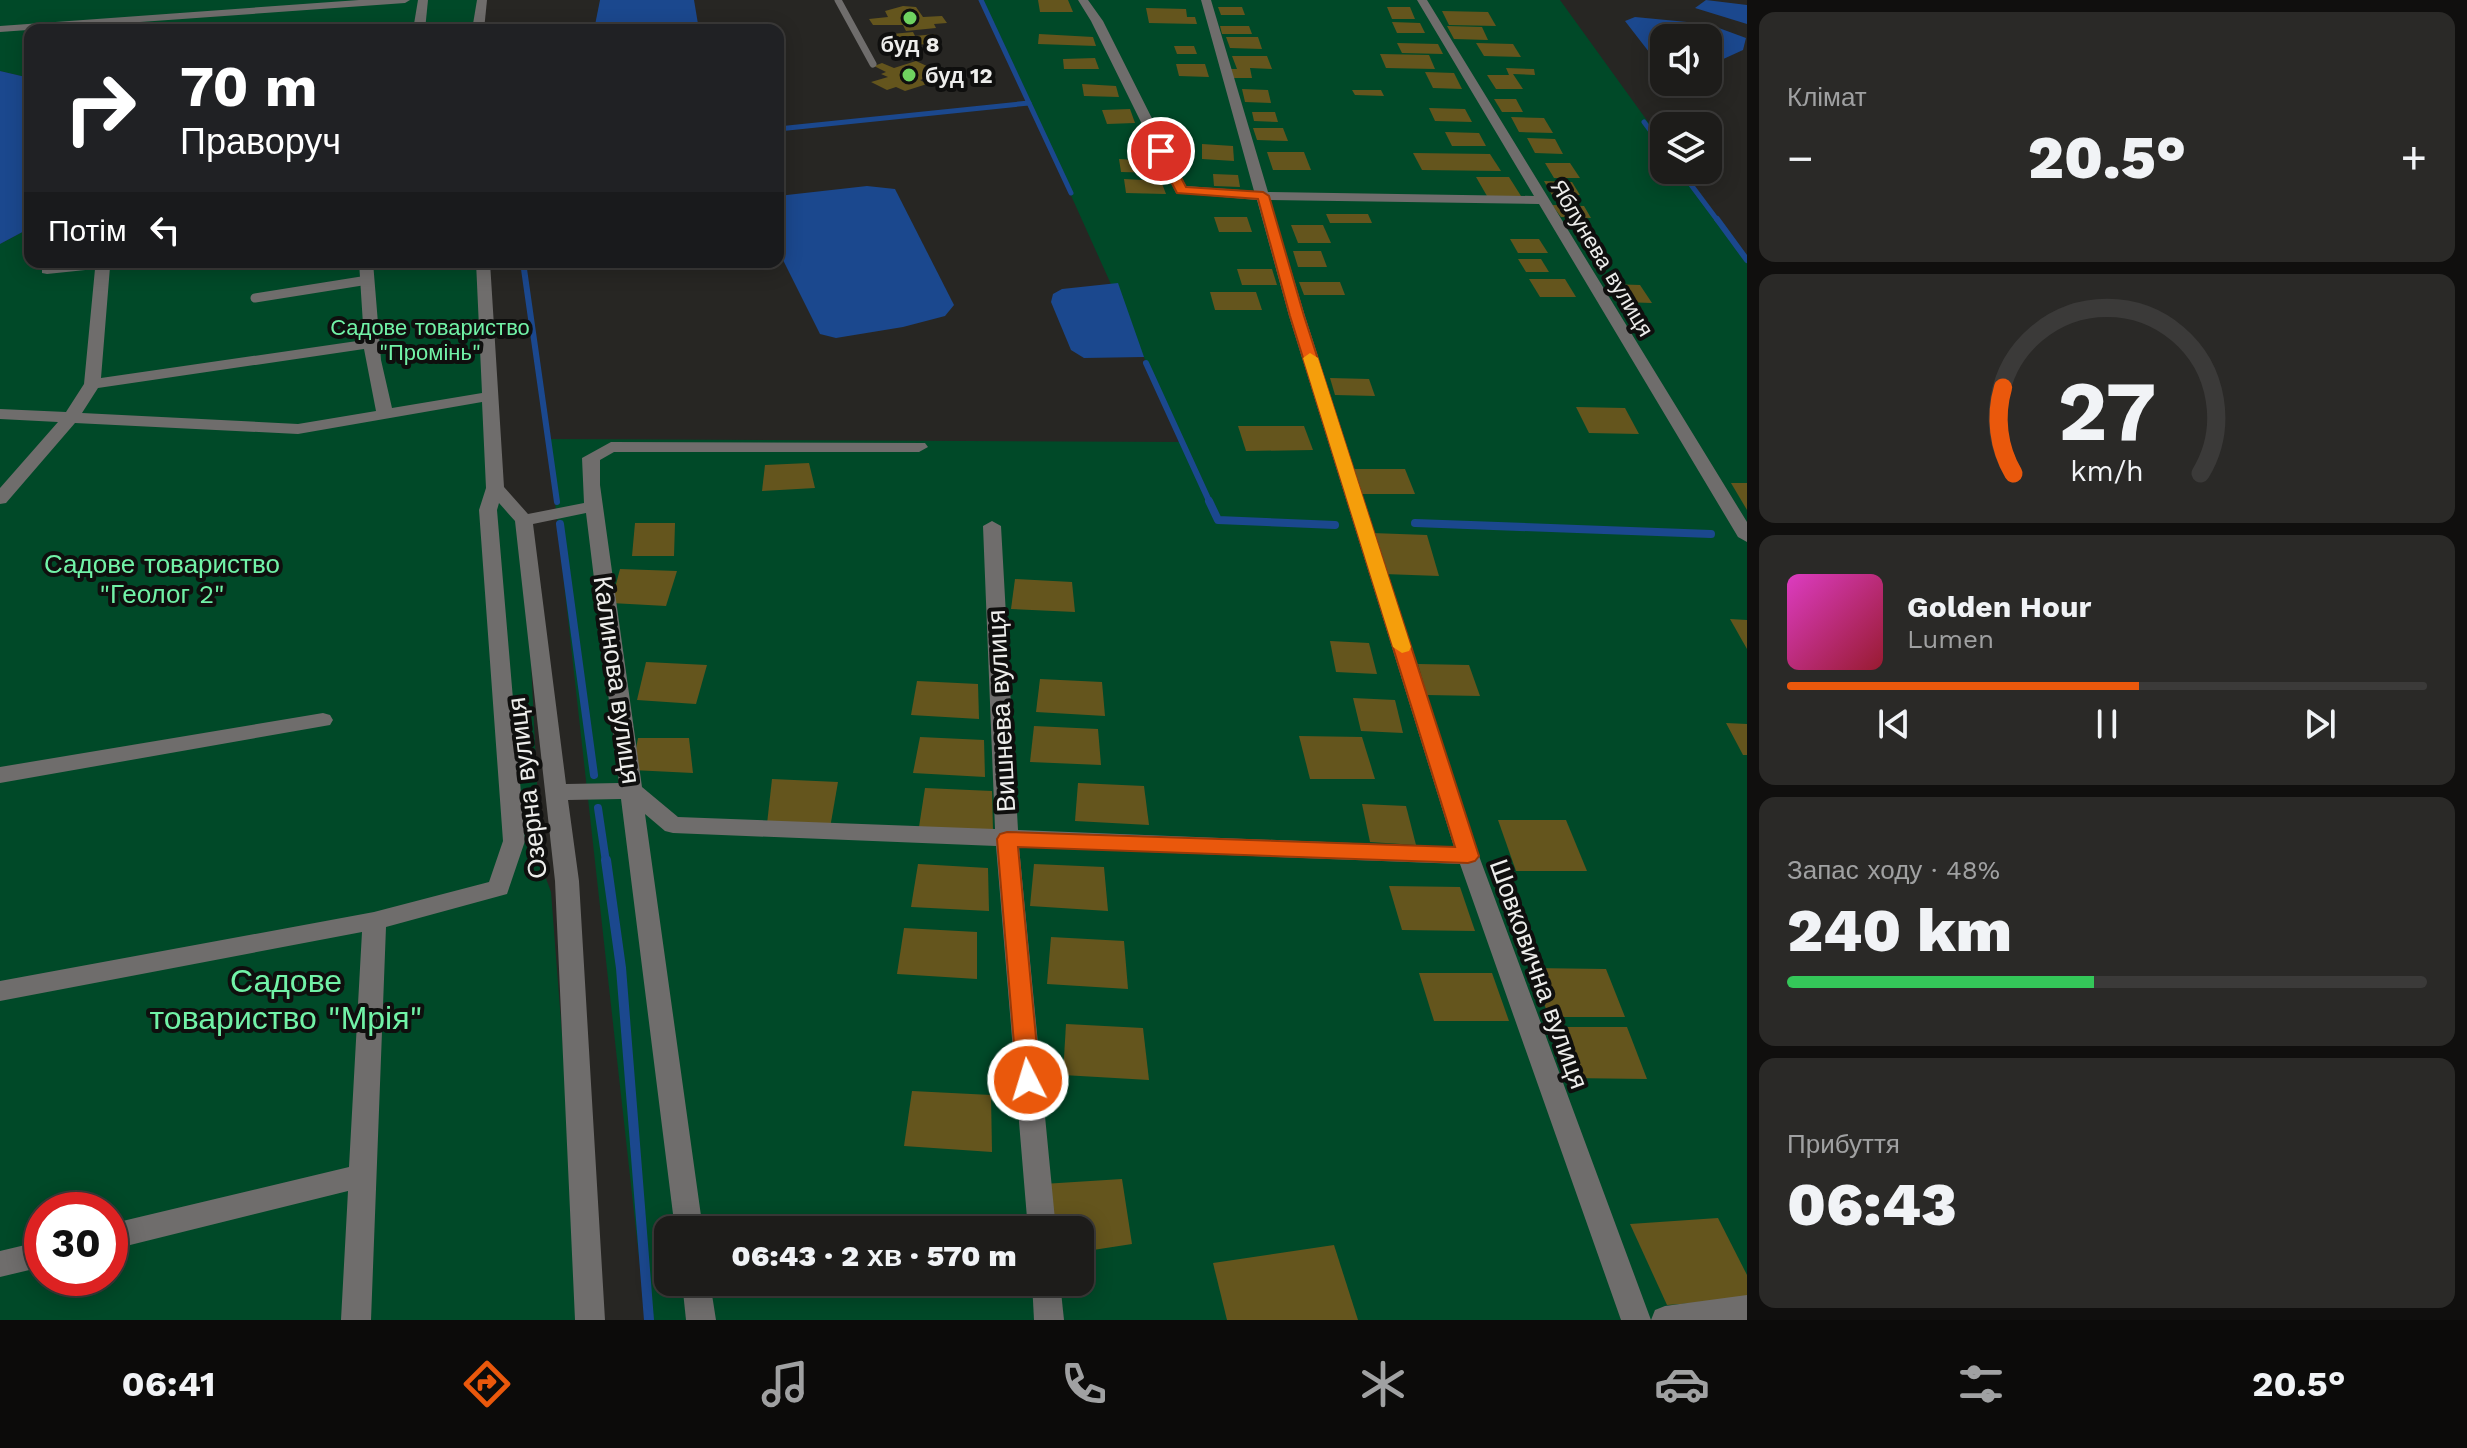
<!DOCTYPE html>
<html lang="uk">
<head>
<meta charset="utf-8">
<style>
	body { margin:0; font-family:"Work Sans",sans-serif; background:#2a2927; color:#f1f3f6; height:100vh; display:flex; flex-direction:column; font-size:30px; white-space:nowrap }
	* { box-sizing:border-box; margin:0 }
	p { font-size:26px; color:#a0a1a2 }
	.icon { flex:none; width:44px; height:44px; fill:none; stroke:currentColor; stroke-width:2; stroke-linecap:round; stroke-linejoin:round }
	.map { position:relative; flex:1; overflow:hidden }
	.panel { display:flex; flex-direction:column; gap:12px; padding:12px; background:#100f0e; width:720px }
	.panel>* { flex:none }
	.guide { position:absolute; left:24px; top:24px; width:760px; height:244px; border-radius:16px; box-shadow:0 4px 20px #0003,0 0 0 2px #3b3a39; background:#202124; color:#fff; overflow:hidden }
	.controls { position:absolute; left:1650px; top:24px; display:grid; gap:16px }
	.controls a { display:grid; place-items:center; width:72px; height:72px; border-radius:16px; background:#1d1c1a; box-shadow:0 4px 20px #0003,0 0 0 2px #3b3a39; font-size:40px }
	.speed { position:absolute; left:24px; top:1192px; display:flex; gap:16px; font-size:40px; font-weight:700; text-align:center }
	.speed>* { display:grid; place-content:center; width:104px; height:104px; border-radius:50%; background:#1d1c1a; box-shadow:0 4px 20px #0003,0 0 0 2px #3b3a39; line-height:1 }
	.speed .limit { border:12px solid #d22; background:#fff; color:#111 }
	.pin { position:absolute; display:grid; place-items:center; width:68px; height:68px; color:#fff; margin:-34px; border:4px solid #fff; border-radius:50%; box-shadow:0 2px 8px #0007 }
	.me { position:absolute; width:88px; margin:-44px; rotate:355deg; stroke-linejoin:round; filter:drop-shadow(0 0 6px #0008) }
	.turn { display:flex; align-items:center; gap:28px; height:168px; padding:0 24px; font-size:36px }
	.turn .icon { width:104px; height:104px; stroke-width:2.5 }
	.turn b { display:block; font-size:56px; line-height:68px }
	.then { display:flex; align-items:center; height:76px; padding:0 24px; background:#0003; gap:16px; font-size:30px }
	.big { font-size:60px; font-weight:800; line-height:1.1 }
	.panel .tile { flex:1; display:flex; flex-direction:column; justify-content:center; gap:12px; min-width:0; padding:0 28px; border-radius:16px; background:#2a2927 }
	.panel .dial { align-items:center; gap:0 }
	.dial svg { height:208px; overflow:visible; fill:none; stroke:#3b3a39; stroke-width:7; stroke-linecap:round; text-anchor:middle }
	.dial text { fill:#f1f3f6; stroke:none }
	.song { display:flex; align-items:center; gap:24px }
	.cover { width:96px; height:96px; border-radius:12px; background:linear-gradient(135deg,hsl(310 70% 55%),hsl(350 70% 35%)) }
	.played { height:8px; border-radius:4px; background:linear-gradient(90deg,#ea580c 55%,#3b3a39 55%) }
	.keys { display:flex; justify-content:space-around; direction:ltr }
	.heat { display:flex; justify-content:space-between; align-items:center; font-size:44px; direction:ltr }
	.charge { height:12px; border-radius:6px; background:linear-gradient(90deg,#34c759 48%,#3b3a39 0) }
	.trip { position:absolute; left:654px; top:1216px; width:440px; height:80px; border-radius:16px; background:#1d1c1a; box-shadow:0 4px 20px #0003,0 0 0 2px #3b3a39; font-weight:800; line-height:80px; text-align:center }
	.tab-bar { display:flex; height:128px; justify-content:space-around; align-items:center; background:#0c0b0a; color:#a0a1a2 }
	.tab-bar .icon { width:56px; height:56px }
	.tab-bar .active { color:#ea580c }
	.tab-bar b { font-size:36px; color:#f1f3f6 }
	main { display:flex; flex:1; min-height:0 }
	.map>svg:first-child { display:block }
</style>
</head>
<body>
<main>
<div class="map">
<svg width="1747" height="1320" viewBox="0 0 1747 1320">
	<rect width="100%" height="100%" fill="#272623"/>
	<!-- green -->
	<g fill="#004928" fill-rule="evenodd">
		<path d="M0,0H482L478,30H30V78L0,71Z"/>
		<path d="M983,0H1560L1664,144V170H1682L1747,260V1320H646L548,439L1182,442ZM668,1230H1080V1282H668Z"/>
		<path d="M30,228V262H483L495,488L524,520L541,865L551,892L584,1320H0V244ZM42,1210H110V1278H42Z"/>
	</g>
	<!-- water -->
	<g fill="#1b488e">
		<path d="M600,0H694L699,30H594Z"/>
		<path d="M1706,0L1747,5V24L1695,8Z"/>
		<path d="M1635,17L1708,24L1746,38L1743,50L1708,66V38H1664V65L1656,61L1625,21Z"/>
		<path d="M0,71L30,78V228L0,244Z"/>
		<path d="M867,186L895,189L954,305L945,316L903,327L836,338L820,334L778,250V196Z"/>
		<path d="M1118,283L1144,357L1084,358L1071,350L1051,302L1053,294L1062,289Z"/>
	</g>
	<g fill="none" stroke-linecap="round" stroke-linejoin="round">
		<!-- stream-far3 -->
		<g stroke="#1b488e" stroke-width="5">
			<path d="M981,0L1071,193"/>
			<path d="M1644,122L1664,149"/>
			<path d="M778,129L1029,103"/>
			<path d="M1680,170L1718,221"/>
		</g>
		<!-- stream-far2 -->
		<g stroke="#1b488e" stroke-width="6">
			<path d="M1717,219L1747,260"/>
			<path d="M523,262L557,502"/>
			<path d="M1146,363L1210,503"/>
		</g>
		<!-- stream-far1 -->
		<g stroke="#1b488e" stroke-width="8">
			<path d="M1209,501L1218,520L1335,525"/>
			<path d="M1415,523L1711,534"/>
			<path d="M560,524L594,775"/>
			<path d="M598,808L606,862"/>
		</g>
		<!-- stream -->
		<path stroke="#1b488e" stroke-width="10" d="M606,860L621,968L649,1320"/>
	</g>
	<!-- building -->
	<g fill="#64551d">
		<path d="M1038,0H1068L1073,12H1040Z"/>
		<path d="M903,6L916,7L923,17L942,16L947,23L934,24L936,28L906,31L903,25H873L869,19L888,17L885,11Z"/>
		<path d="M1218,7H1242L1245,15H1221Z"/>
		<path d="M1387,7H1410L1415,19H1392Z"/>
		<path d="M1146,8L1186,9L1187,17H1195L1197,24L1149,23Z"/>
		<path d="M1442,11L1488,12L1496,26L1449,25Z"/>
		<path d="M1392,22L1420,23L1425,33H1397Z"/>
		<path d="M1220,26H1249L1252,34H1222Z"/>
		<path d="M1447,26L1482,27L1488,40L1454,39Z"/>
		<path d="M913,32L915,36L935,34L941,43L914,45L917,50L902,51L889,40H895L892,34Z"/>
		<path d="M1039,34L1093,37L1096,46L1038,44Z"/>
		<path d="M1226,37H1258L1262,49L1230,48Z"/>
		<path d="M1397,43L1438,44L1443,54L1402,53Z"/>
		<path d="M1476,43L1513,44L1521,57L1484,56Z"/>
		<path d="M1174,46H1194L1197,54H1177Z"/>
		<path d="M1380,54L1429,55L1435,69L1386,68Z"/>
		<path d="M1232,56H1267L1272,69L1250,68L1252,78H1231L1229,69H1237Z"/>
		<path d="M1095,58L1099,69H1064L1063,59Z"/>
		<path d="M916,61L942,73L920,80L927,84L905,91L896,87L887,90L871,82L888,77L881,74L886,72L874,66L882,63L894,68Z"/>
		<path d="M1176,64H1205L1209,77L1179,76Z"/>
		<path d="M1506,68L1534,69L1535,75L1513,74L1523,89H1496L1487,75H1509Z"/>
		<path d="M1425,72L1454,73L1462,89L1433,88Z"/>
		<path d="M1082,84L1116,86L1119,97L1084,96Z"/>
		<path d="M1242,89L1268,90L1271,103L1245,102Z"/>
		<path d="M1352,90H1381L1384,96L1355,95Z"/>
		<path d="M1494,99H1516L1523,112H1502Z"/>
		<path d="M1429,108L1465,109L1472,122L1435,121Z"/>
		<path d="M1130,109L1135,123L1107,124L1102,110Z"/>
		<path d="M1252,112H1275L1278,122L1254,121Z"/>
		<path d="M1511,117L1544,118L1553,133L1519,132Z"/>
		<path d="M1253,128H1283L1288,141L1257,140Z"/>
		<path d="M1445,132L1479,133L1486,146H1452Z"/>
		<path d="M1527,138L1555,139L1563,154L1535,153Z"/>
		<path d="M1202,144L1233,146L1234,161L1202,159Z"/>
		<path d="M1267,152H1304L1311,170H1273Z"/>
		<path d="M1413,153L1490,154L1501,171L1422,170Z"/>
		<path d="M1119,159L1155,161L1159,173L1121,172Z"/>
		<path d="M1545,163H1570L1580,178H1554Z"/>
		<path d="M1213,174L1238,175L1240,187L1214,186Z"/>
		<path d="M1476,177H1509L1521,196H1487Z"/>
		<path d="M1124,179L1161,181L1166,194L1126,193Z"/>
		<path d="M1544,181L1572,182L1580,195H1552Z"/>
		<path d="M1552,205L1584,206L1591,218L1561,217Z"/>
		<path d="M1326,214H1368L1372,223H1330Z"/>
		<path d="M1214,217H1247L1252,232H1219Z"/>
		<path d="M1291,225H1323L1331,243H1298Z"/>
		<path d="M1510,239H1539L1548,253H1518Z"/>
		<path d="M1293,251H1321L1327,267H1298Z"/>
		<path d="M1518,259H1541L1549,272H1526Z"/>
		<path d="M1237,269H1272L1277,285H1242Z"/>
		<path d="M1529,279H1565L1576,297H1540Z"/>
		<path d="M1299,282H1340L1345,295H1304Z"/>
		<path d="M1610,284L1640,285L1652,303L1622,302Z"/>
		<path d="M1210,292H1256L1262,310H1215Z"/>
		<path d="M1330,378L1369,379L1375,396L1335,395Z"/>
		<path d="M1576,407L1625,408L1639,434L1589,433Z"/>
		<path d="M1238,426H1304L1313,450L1246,451Z"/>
		<path d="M809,463L815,488L762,491L765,465Z"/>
		<path d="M1351,469H1405L1415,494H1360Z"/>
		<path d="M1731,483H1747V510Z"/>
		<path d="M635,523H675L674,556H632Z"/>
		<path d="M1372,533L1427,535L1439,576L1384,574Z"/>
		<path d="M620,569L677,571L666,606L611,603Z"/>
		<path d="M1015,579L1072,582L1075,612L1011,609Z"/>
		<path d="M1730,619L1747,620V649Z"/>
		<path d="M1330,641L1369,643L1377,674L1336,672Z"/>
		<path d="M646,662L707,665L696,704L637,700Z"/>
		<path d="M1418,664L1469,665L1480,696L1427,695Z"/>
		<path d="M1040,679L1102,682L1105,716L1036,712Z"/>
		<path d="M917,681L978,684L979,719L911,715Z"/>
		<path d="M1353,698L1395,700L1403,733L1361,731Z"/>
		<path d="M1726,723L1747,724V755H1743Z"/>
		<path d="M1034,726L1098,729L1101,765L1030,762Z"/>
		<path d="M1299,736L1362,737L1375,779H1310Z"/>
		<path d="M920,737L984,740L985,777L913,773Z"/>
		<path d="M638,738H689L693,773L632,770Z"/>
		<path d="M772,779L838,782L830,828L767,824Z"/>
		<path d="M1078,783L1144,786L1149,825L1075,821Z"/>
		<path d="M925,788L992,791L993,831L919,827Z"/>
		<path d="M1362,804L1406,806L1416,845L1370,842Z"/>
		<path d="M1498,820H1566L1587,871H1516Z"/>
		<path d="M918,864L988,868L989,911L911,907Z"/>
		<path d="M1034,864L1104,867L1108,911L1030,906Z"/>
		<path d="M1389,886L1460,887L1475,931L1402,930Z"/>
		<path d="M904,928L977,932V979L897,974Z"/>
		<path d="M1051,937L1124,941L1128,989L1047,984Z"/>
		<path d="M1531,968L1606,969L1625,1017H1549Z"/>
		<path d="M1419,973H1492L1509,1021H1434Z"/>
		<path d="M1066,1024L1143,1028L1149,1080L1063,1075Z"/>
		<path d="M1550,1027H1627L1647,1079L1568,1078Z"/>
		<path d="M912,1091L991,1095L992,1152L904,1146Z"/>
		<path d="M1122,1179L1132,1244L1080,1252V1230H1051L1043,1184Z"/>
		<path d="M1718,1218L1747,1275V1299L1667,1305L1630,1224Z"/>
		<path d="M1334,1245L1358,1320H1227L1213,1263Z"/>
	</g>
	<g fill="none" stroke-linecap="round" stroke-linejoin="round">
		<!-- lane-far1 -->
		<path stroke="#6f6d6c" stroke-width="7" d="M838,0L873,64"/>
		<!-- lane -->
		<path stroke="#6f6d6c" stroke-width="9" d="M255,298L368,280"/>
		<!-- street -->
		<g fill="#6f6d6c" fill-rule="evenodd">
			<path d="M359,0H410L405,3L0,32V26Z"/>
			<path d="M418,0H428L425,30H413Z"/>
			<path d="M477,0H487L484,30H472Z"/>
			<path d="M1078,0H1088L1103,21L1186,186L1254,191L1201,0H1211L1268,192L1534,196L1417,0H1427L1747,522V542L1738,537L1539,204L1270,200L1305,316L1479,856L1651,1320L1655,1310L1665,1306L1747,1295V1320H1621L1460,864L1019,847L1056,1230H1028L996,846L673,833L665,831L645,814L703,1230H675L621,799L568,800L579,881L605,1320H575L555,881L515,521L499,503L497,510L525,841L507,894L386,927L371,1320H341L348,1191L110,1250V1224L349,1167L362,932L0,1001V981L374,912L489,882L503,841L479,510L486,488L482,402L298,434L75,423L6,503L0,504V488L58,422L0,419V409L66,412L84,384L95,269L47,274L42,273V267L77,262H121L110,267L101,378L364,340L359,262H373L381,360L392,408L482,393L476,262H490L504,487L528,514L584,503L582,458L611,442L925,443L928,447L919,452H614L600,460V485L642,787L678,817L995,829L983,526L992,521L1001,526L1018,830L1454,847L1289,316L1257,200L1176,193L1091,21ZM364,349L376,411L298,424L82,413L98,388ZM586,513L619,783L566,784L533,524Z"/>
			<path d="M323,713L330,715L333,720L330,725L0,783V767Z"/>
			<path d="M42,1241V1267L0,1277V1251Z"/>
			<path d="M682,1282H710L716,1320H686Z"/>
			<path d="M1032,1282H1060L1064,1320H1034Z"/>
		</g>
	</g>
	<!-- route -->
	<path fill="#ea580c" stroke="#983908" stroke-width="2" d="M1161,148L1167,151L1186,187L1263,192L1269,196L1304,316L1479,856L1475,861L1468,863L1018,847L1040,1080L1037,1087L1028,1090L1020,1087L1017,1080L997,839L1000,834L1007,832L1455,847L1290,316L1258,199L1177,193L1155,151Z"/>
	<!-- slow -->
	<path fill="#f59e0b" d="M1310,353L1318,358L1411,647L1409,651L1402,653L1393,647L1303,358Z"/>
	<!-- markers -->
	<g fill="#6fd360" stroke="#0f0f0e" stroke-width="3">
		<circle cx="910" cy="18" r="8"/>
		<circle cx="909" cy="75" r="8"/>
	</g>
	<g text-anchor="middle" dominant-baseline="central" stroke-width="8" stroke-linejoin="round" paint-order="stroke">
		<!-- far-poi labels -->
		<g font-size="22" font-weight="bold" fill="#ededeb" stroke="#0f0f0e">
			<text x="910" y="44">буд 8</text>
			<text x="925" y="75" text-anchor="start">буд 12</text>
		</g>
		<!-- far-street labels -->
		<g font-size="22" fill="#ededeb" stroke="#0f0f0e">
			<text transform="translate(1602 258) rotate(59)">Яблунева вулиця</text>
		</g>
		<!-- far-park labels -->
		<g font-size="22" fill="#71f2a7" stroke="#0f0f0e">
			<text x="430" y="327">Садове товариство<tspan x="430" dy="25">"Промінь"</tspan></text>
		</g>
		<!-- park labels -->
		<g font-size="26" fill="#71f2a7" stroke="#0f0f0e">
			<text x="162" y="564">Садове товариство<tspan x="162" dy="30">"Геолог 2"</tspan></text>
		</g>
		<!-- street labels -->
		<g font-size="26" fill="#ededeb" stroke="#0f0f0e">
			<text transform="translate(617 680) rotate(82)">Калинова вулиця</text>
			<text transform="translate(1001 711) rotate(-93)">Вишнева вулиця</text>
			<text transform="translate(527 788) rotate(-97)">Озерна вулиця</text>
			<text transform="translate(1539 974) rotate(70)">Шовковична вулиця</text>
		</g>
		<!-- near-park labels -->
		<g font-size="32" fill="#71f2a7" stroke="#0f0f0e">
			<text x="286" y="981">Садове<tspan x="286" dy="37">товариство "Мрія"</tspan></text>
		</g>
	</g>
</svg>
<div class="controls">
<a><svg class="icon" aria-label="sound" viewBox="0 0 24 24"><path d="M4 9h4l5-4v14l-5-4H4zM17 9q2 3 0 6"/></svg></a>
<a><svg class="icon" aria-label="layers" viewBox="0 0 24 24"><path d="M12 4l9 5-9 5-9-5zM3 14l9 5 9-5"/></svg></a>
</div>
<div class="speed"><div class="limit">30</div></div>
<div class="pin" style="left:1161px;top:151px;background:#d93025"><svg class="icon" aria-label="arrive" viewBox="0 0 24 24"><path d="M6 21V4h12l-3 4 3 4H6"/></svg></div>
<svg class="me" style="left:1028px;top:1080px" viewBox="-20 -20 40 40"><circle r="17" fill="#ea580c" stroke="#fff" stroke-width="3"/><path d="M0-11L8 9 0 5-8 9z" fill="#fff"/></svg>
<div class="trip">06:43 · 2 хв · 570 m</div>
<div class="guide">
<div class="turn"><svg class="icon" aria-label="right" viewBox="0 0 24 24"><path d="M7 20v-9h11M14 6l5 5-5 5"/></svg><div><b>70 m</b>Праворуч</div></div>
<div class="then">Потім<svg class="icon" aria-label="left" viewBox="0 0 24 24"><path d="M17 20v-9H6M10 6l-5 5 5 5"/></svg></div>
</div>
</div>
<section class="panel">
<div class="tile"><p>Клімат</p>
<div class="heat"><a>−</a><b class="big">20.5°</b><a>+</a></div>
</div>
<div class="tile dial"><svg viewBox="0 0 100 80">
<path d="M14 69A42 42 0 1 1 86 69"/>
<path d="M14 69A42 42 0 0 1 10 36" stroke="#ea580c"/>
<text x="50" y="56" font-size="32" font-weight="700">27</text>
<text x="50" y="72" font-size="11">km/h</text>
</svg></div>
<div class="tile">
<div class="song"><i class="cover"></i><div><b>Golden Hour</b><p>Lumen</p></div></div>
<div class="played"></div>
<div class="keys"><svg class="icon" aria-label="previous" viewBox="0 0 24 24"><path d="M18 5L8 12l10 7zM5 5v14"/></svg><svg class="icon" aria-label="pause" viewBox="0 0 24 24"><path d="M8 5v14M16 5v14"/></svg><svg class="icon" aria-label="next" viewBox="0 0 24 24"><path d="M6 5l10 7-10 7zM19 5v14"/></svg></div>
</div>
<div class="tile"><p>Запас ходу · 48%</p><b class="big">240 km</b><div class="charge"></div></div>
<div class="tile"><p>Прибуття</p><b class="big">06:43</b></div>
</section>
</main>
<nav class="tab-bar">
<b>06:41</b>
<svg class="icon active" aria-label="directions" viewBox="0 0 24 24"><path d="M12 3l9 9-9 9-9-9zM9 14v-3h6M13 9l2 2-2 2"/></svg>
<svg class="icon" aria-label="music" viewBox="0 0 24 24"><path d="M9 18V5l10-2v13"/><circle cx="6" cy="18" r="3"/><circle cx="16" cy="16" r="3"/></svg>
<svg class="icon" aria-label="phone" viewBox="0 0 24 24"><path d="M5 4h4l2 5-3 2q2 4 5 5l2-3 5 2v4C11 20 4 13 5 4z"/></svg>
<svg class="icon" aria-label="climate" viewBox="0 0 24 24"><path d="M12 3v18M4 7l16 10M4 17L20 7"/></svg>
<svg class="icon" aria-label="car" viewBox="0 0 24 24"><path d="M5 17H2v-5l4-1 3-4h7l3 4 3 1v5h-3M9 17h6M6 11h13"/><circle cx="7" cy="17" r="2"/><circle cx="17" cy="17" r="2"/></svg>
<svg class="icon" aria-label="filters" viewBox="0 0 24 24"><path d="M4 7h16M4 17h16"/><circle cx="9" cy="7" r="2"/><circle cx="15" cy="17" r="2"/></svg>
<b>20.5°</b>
</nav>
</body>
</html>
